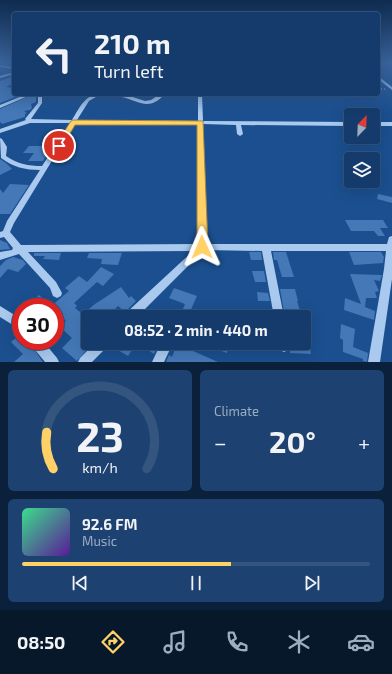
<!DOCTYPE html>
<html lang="en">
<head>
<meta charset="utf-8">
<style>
	body { margin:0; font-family:"Exo 2",sans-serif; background:#1d4271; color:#f1f3f6; height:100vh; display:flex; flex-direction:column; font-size:15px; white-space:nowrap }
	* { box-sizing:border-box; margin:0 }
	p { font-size:13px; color:#9dadc1 }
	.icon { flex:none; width:22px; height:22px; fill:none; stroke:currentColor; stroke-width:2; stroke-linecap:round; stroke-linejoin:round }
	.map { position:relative; height:362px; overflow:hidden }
	.side { display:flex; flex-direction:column; gap:8px; padding:8px; background:#0b203b; flex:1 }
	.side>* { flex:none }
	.guide { position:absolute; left:12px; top:12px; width:368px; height:84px; border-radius:4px; box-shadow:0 4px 16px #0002,0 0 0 1px #33557e; background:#143b6b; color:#f1f3f6; overflow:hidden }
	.needle { width:26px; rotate:23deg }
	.tools { position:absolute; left:344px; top:108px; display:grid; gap:8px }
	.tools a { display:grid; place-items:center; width:36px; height:36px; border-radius:4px; background:#143b6b; box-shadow:0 4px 16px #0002,0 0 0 1px #33557e; font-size:20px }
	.speed { position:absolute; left:12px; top:298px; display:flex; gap:8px; font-size:20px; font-weight:700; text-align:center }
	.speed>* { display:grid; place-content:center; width:52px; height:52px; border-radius:50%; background:#143b6b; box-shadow:0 4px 16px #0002,0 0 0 1px #33557e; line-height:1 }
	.speed .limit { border:6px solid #d22; background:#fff; color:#111 }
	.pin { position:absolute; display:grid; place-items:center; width:34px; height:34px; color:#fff; margin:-17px; border:2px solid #fff; border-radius:50%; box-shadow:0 1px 4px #0007 }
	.me { position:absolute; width:44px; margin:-22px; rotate:359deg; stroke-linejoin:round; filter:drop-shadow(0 0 3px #0008) }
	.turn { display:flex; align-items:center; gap:14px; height:84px; padding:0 16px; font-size:18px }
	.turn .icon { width:52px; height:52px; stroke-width:2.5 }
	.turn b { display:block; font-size:28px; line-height:34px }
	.big { font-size:30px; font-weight:700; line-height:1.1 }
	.side .tile { flex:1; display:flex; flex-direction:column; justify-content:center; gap:6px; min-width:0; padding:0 14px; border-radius:6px; background:#1d4271 }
	.side .dial { align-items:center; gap:0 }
	.dial svg { height:104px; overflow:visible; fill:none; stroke:#33557e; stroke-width:7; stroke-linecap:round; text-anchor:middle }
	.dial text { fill:#f1f3f6; stroke:none }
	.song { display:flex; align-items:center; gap:12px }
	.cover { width:48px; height:48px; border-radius:6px; background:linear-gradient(135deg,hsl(150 70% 55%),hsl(270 70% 35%)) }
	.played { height:4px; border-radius:2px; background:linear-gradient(90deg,#ffd166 60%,#33557e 60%) }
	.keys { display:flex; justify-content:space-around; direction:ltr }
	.heat { display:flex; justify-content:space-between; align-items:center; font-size:22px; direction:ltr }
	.side .tiles { flex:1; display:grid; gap:8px; grid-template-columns:1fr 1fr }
	.tile:last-child { grid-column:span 2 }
	.trip { position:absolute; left:81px; top:310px; width:230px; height:40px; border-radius:4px; background:#143b6b; box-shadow:0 4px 16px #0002,0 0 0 1px #33557e; font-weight:700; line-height:40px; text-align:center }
	.dock { display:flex; height:64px; justify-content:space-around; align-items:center; background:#08182b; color:#9dadc1 }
	.dock .icon { width:28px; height:28px }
	.dock .current { color:#ffd166 }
	.dock b { font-size:18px; color:#f1f3f6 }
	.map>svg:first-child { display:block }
</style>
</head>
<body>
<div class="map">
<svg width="392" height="362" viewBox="0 0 392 362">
	<rect width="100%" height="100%" fill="#1b4f8f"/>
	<!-- building -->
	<g fill="#4478b7">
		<path d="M14,76V83L6,87L14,88V94H23L0,103V81Z"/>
		<path d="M34,94H36V102L31,104L32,108L30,110L24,111L27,113L25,114V117L2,124L0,122V109Z"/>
		<path d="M29,146H53L43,161H28L34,153H23Z"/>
		<path d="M0,159L6,163L12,169L0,175Z"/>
		<path d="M10,184L29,185L10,214H0V189L3,193Z"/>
		<path d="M378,194L392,197V203L377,199Z"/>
		<path d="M345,220H383L388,228H380L385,236H378L374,231H351Z"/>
		<path d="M0,240L7,243L10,249L0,250Z"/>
		<path d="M249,252H261L262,260H251Z"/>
		<path d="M273,252H286L294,277H282L277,260H274Z"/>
		<path d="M349,252H381L384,257L383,263L354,265Z"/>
		<path d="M34,253H61L59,260L43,259L45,256H34Z"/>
		<path d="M89,253H122L118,265L101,264L102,259L87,258Z"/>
		<path d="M13,257L23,260L26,264L18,272L8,269L0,278V266L6,260Z"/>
		<path d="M101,267L114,274L103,286L97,282L74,303L77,306L75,308L80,312V314L81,313L83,314L95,304L121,287L129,298L131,296L136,301L125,312L118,306L110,314L113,317H88V344L90,346L77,361L62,348L72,338L60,327L66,321L55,311V307H50L69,291L65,288L79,276L87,282Z"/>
		<path d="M252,271H264L266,282H255Z"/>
		<path d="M350,274L382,275L380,281L374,280L379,291L375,292L377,298H366L365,307L375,311L374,320L344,310L345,298L361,304Z"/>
		<path d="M174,288L197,296L188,316L181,314L185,304L169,298Z"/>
		<path d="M280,289H295L298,301H297L302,317H285Z"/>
		<path d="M257,292L268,293L270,301H258Z"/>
		<path d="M39,295L46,301L39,307H33L29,304Z"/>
		<path d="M341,324L355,329L353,347L368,353L367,362L363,361V359L343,352V340L340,338Z"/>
		<path d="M304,331H307L311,354L290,353L291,343H304Z"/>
		<path d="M21,334V341H28L43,362H14L23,354L11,342Z"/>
		<path d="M120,343H137L128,356L116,349Z"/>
		<path d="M146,343L159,344L154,354L143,347Z"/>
		<path d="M200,343H229L227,353Z"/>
		<path d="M177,344L218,362H166L169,355L172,357Z"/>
	</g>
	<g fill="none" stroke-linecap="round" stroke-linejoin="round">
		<!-- path -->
		<path stroke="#a9c9ee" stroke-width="1" stroke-dasharray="1 2" stroke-linecap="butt" d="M378,89H385"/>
		<!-- minor -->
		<g fill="#a9c9ee" fill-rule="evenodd">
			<path d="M0,65L14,67V69L0,67Z"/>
			<path d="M14,72V74L0,78V76Z"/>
			<path d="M378,76L392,87V90L378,79Z"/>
			<path d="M27,94H33L0,108V105Z"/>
			<path d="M38,94H42V103L31,119L72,120C80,107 85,94 101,94L89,101L77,120L198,121V94H202L203,121L351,122V126L241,125L243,134L240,136L237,134L236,125L203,124L206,244H387L389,237L392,236V279L380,362H368L384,269L386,251H271L284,317H274L262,251L204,250L137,317H125L126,313L193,251L28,252L56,282L62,293L61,296L57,298L53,296L50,288L19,254L0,260V252L12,250L13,248L4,237L0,238V232L3,231L7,221L40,170C25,170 13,167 1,158L0,138L2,139L7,147L6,156C18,164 28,166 42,166L70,123H30L0,133V129L26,120L25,119L38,103ZM75,123L198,124V244L21,245L10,232L14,223Z"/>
			<path d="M104,94H123L145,101L151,100L160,94H165C149,111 141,102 122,97C116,95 109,97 104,94Z"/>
			<rect x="373" y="122" width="19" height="4"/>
			<path d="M0,306L21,319V330L0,317Z"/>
			<path d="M29,341H43L57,358L59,362H45L31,345Z"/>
			<path d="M95,343H109L107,347L92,362H78L80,358Z"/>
			<path d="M161,343H171L172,345L164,362H152Z"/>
			<path d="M278,343H290L288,350L284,352L280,350Z"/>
		</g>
	</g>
	<!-- sky -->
	<linearGradient id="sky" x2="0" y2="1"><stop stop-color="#0f2b4f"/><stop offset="0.55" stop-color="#39639b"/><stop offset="1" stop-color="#39639b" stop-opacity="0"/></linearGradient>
	<rect width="392" height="113" fill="url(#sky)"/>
	<!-- route -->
	<path fill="#ffd166" stroke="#a68842" d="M73,120L203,121L208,247L206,250L202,251L198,250L197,247V125H75L62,147H56L55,146L71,121Z"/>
</svg>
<div class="tools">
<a><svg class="needle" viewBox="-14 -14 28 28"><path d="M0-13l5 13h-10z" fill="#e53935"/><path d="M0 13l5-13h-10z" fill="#9dadc1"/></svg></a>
<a><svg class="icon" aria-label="layers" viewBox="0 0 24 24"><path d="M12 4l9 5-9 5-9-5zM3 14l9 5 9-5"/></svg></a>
</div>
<div class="speed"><div class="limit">30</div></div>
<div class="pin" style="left:59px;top:146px;background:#d93025"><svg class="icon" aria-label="arrive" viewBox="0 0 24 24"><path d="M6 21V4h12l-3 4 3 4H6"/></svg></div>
<svg class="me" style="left:202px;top:247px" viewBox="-20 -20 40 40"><path d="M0-17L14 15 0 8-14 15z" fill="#ffd166" stroke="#fff" stroke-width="4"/></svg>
<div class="trip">08:52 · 2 min · 440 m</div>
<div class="guide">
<div class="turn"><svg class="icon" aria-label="left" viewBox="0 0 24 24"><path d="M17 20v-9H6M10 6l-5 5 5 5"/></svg><div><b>210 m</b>Turn left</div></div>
</div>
</div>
<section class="side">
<div class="tiles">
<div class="tile dial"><svg viewBox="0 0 100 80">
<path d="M14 69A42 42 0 1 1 86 69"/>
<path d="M14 69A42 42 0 0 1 9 41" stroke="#ffd166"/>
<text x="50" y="56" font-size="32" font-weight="700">23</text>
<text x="50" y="72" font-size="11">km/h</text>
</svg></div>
<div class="tile"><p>Climate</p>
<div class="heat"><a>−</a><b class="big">20°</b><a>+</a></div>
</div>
<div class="tile">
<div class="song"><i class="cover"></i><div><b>92.6 FM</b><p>Music</p></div></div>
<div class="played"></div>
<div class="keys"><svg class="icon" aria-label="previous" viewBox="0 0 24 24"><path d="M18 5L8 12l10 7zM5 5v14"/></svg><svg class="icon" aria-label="pause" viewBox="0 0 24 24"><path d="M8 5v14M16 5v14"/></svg><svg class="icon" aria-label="next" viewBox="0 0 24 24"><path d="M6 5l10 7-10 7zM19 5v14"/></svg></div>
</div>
</div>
</section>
<nav class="dock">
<b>08:50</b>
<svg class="icon current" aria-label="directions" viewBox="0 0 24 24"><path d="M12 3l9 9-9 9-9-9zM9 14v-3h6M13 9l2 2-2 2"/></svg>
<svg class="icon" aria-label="music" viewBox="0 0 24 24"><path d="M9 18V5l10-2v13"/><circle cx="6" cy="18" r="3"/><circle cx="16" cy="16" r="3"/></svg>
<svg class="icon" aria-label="phone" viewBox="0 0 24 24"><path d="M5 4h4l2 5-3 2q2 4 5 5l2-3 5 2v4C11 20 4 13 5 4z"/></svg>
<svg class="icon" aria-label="climate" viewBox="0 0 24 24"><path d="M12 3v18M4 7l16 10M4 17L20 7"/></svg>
<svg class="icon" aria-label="car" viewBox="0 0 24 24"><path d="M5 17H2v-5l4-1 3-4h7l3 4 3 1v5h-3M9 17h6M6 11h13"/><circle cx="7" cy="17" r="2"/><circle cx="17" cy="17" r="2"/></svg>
</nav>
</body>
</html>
